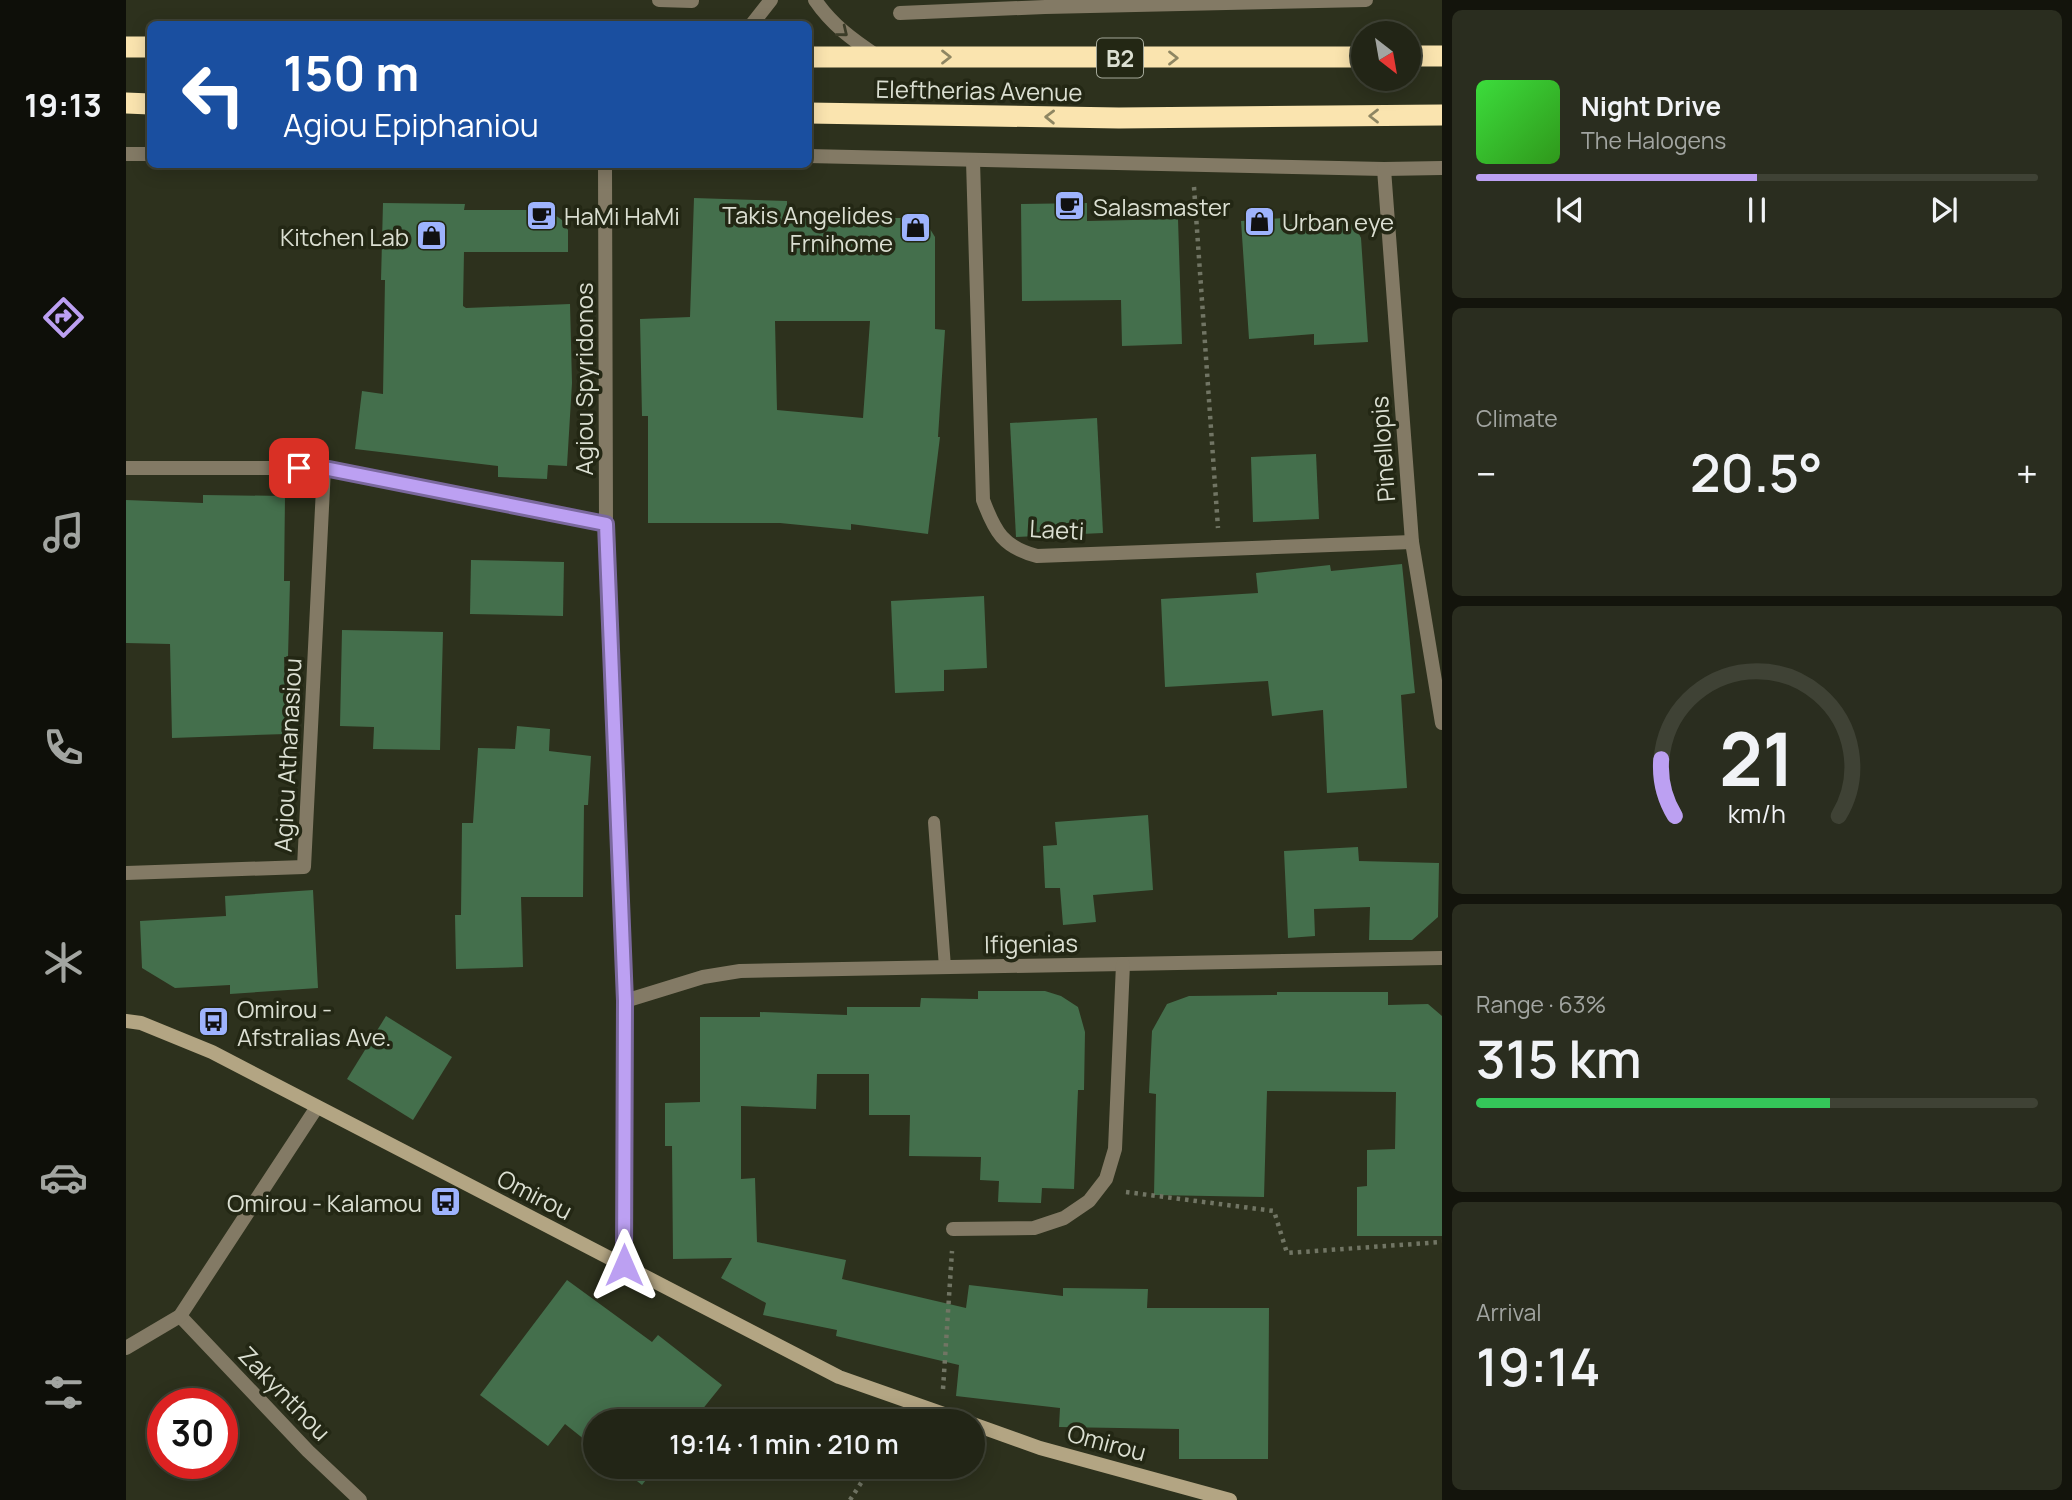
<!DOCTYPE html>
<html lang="en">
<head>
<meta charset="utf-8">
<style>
	body { margin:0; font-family:Manrope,sans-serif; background:#2a2d1f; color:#f1f3f6; height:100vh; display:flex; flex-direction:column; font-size:26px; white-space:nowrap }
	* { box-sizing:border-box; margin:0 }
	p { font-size:23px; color:#a2a5a1 }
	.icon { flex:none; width:38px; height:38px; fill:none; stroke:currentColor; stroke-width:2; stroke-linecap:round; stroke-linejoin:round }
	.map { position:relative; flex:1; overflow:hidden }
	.drawer { display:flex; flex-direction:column; gap:10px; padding:10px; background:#13140c; width:630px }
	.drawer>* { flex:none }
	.guide { position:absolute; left:21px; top:21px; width:665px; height:147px; border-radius:10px; box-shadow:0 4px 18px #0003,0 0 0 2px #3f4235; background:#1a4fa0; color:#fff; overflow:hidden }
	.needle { width:46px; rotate:149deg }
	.controls { position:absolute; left:1225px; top:21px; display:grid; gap:14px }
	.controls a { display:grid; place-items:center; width:70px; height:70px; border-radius:50%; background:#222516; box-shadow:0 4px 18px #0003,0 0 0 2px #3f4235; font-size:35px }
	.speed { position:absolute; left:21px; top:1388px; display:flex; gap:14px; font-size:35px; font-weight:700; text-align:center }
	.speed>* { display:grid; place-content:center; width:91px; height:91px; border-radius:50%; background:#222516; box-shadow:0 4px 18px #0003,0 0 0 2px #3f4235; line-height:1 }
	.speed .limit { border:10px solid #d22; background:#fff; color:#111 }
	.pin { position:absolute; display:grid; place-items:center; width:60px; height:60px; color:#fff; margin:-30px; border-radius:14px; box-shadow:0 4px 10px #0006 }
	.me { position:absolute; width:77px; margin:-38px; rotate:0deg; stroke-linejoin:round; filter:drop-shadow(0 0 5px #0008) }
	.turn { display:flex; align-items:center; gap:24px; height:147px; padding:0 21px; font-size:32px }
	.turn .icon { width:91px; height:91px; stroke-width:2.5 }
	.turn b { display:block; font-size:49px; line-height:60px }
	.big { font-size:52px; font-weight:600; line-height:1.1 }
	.drawer .tile { flex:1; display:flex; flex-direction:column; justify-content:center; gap:10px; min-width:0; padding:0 24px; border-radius:10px; background:#2a2d1f }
	.drawer .dial { align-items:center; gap:0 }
	.dial svg { height:182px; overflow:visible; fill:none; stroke:#3f4235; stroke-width:7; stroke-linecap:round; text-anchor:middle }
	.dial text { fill:#f1f3f6; stroke:none }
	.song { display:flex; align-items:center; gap:21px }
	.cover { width:84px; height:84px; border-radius:10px; background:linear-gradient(135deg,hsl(120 70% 55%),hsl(110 70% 35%)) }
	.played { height:7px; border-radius:4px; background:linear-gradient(90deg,#bca0f2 50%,#3f4235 50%) }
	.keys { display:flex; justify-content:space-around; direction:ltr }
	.heat { display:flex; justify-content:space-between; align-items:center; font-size:38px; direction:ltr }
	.charge { height:10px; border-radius:5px; background:linear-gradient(90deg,#34c759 63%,#3f4235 0) }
	.trip { position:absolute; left:457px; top:1409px; width:402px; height:70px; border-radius:35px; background:#222516; box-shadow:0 4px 18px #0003,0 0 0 2px #3f4235; font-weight:600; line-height:70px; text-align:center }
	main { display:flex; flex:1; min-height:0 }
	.tabs { display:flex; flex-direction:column; width:126px; justify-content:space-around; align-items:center; background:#0e0f09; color:#a2a5a1 }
	.tabs .icon { width:49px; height:49px }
	.tabs .on { color:#bca0f2 }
	.tabs b { font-size:32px; color:#f1f3f6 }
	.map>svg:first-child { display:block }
</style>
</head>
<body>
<main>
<nav class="tabs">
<b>19:13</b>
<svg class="icon on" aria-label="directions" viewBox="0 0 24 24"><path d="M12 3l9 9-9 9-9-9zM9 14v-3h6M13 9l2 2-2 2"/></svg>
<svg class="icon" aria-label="music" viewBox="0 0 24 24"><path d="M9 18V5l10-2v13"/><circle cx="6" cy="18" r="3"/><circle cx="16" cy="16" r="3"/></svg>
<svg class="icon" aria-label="phone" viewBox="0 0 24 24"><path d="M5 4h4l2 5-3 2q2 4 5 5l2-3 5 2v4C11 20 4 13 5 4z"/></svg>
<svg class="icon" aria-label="climate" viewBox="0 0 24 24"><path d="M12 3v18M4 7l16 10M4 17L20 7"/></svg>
<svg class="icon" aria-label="car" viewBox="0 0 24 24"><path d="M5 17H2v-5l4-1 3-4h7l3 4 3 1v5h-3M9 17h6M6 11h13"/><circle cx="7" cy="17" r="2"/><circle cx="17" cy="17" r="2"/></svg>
<svg class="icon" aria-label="filters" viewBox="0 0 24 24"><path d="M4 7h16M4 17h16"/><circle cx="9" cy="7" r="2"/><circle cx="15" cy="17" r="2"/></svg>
</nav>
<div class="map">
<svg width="1316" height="1500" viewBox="0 0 1316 1500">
	<rect width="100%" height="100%" fill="#2d311d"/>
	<!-- building -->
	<g fill="#446f4c" fill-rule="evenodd">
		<path d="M568,198L661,201V218H784L796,222L804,229L809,237V329L819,330L812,437H814L802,534L725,524V530L654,523H522V416H516L514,319L564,317ZM649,321H744L737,418L651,410Z"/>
		<path d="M257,203L339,204L338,210H422L436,220L442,230V252H338L337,306L340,308L444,304L446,383L441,466L422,465L421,479L372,477V466L229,449L236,391L257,394L259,280H255Z"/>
		<path d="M961,203V221L1052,219L1056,344L996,346L995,300L896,301L895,204Z"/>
		<path d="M1157,218L1158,225L1215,221L1224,223L1230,228L1235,238L1242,342L1188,345V334L1123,339L1115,221Z"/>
		<path d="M971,418L977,533L890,537L884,423Z"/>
		<path d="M1190,454L1193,519L1127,522L1125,457Z"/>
		<path d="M77,495L159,496L158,581H164L162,657H158L160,734L46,738L44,644L0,643V500L77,503Z"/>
		<path d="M345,560L438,562L437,616L344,614Z"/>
		<path d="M1276,564L1289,693L1275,695L1281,788L1201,793L1197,710L1146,716L1142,681L1039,687L1035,599L1132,593L1130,573L1204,565L1205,571Z"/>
		<path d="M858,596L861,668L818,670V691L769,693L765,601Z"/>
		<path d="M216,630L317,632L314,750L247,749L248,727L214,726Z"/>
		<path d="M391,726L424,729L423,751L465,756L462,805H458L457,897H395L397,967L330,969L329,915H335L336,823H347L352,748L389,749Z"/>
		<path d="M1022,815L1027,890L967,895L970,922L937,925L934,888H919L917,846L931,845L929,822Z"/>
		<path d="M1232,847L1233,861L1313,863L1312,917L1286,940H1243L1244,907L1188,909L1189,936L1162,938L1158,851Z"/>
		<path d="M187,890L192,988L104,994V985L49,988L16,968L14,921L100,916L99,896Z"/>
		<path d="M852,991H919L935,996L952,1007L959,1032L958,1090H952L948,1189L916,1188L915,1203L872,1202L873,1181L854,1180L855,1157L783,1156L784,1115H743V1074H691L690,1109L615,1106V1179L629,1178L631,1242L720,1260L716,1279L840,1308L843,1285L937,1296V1288L1022,1289L1021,1308H1143L1142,1459H1053V1429L933,1427L934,1408L830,1396L833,1365L710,1336L711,1330L637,1315L640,1303L595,1278L606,1258L547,1259L546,1146H539V1103L574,1102V1017H634V1012L721,1015V1007H794L795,998L852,999Z"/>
		<path d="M1151,992H1262V1005L1302,1004L1316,1016V1236H1231V1187L1241,1186V1150L1269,1149L1270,1092L1141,1091L1138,1197L1028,1195L1030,1094L1023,1093L1026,1031L1041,1004L1063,996L1151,995Z"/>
		<path d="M260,1016L326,1057L287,1120L221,1079Z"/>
		<path d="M441,1280L526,1342L532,1335L596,1385L567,1421H469V1448L439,1424L422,1446L354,1395Z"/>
		<path d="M492,1466H531L516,1485Z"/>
	</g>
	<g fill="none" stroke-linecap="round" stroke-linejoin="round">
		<!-- path -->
		<g stroke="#717564" stroke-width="4.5" stroke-dasharray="3.5 5" stroke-linecap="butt">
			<path d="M1068,187L1092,528"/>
			<path d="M1000,1192L1148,1211L1161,1253L1316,1242"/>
			<path d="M817,1389L826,1251"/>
			<path d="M724,1500L746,1466"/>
		</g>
		<!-- lane -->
		<path stroke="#837a65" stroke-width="12" d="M808,822L819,967"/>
		<!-- street -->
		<g stroke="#837a65" stroke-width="14">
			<path d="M533,0L566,1"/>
			<path d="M689,0C706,25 727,40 751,56"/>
			<path d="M774,13L919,7L1240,0"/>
			<path d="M626,24L645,0"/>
			<path d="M0,154H24"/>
			<path d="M682,156L1258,169L1316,168"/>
			<path d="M847,161L857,500C869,532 877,547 911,556L1286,542"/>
			<path d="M479,164L480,524L499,1001L497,1265"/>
			<path d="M1258,169L1286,542L1316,723"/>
			<path d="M0,468H198L480,524"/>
			<path d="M0,873L178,867L198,468"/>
			<path d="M499,1001L577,977L614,971L1316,958"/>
			<path d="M827,1229L908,1228L938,1218L963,1201L980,1179L989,1149L997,964"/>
			<path d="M54,1316L182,1451L234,1500"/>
			<path d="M0,1348L54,1316L191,1107"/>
		</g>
		<!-- secondary -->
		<g stroke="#b3a583" stroke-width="14">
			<path d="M0,1021L15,1023L86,1052L713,1377L838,1421"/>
			<path d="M847,1424L914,1448L1104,1500"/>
		</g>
		<!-- highway -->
		<g stroke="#fae4af" stroke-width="21">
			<path d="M0,47H24"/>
			<path d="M1283,56H1316"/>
			<path d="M682,57H1237"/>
			<path d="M0,103L24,104"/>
			<path d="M682,113L993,118L1316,115"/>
		</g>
	</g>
	<!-- one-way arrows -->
	<defs><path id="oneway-chevron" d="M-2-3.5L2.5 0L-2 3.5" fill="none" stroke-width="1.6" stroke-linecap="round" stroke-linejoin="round" transform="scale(1.75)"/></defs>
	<use stroke="#3b3c28" href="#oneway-chevron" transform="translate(717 32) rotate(39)"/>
	<g stroke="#8e8662">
		<use href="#oneway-chevron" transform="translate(820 57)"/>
		<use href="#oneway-chevron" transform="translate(1047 58)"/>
		<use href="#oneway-chevron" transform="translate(1248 116) rotate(180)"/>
		<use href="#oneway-chevron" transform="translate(924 117) rotate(-179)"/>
	</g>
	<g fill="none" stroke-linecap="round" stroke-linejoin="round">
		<defs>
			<path id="route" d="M173,468H198L480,524L499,1001L498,1265"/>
		</defs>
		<!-- route casing -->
		<use href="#route" stroke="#7a689d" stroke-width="18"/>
		<!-- route -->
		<use href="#route" stroke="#bca0f2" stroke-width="12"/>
	</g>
	<!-- icons -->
	<defs>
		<symbol id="cafe-square" viewBox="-11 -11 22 22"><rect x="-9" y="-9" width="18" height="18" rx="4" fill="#9eb3fd" stroke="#232714"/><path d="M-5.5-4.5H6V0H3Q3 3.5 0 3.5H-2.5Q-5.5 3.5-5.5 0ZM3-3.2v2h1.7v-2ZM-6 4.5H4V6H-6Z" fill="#111"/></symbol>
		<symbol id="shop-square" viewBox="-11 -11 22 22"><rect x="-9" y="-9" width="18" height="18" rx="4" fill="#9eb3fd" stroke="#232714"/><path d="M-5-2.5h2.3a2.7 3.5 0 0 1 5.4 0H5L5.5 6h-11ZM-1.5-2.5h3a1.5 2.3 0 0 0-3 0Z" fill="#111"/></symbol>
		<symbol id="bus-square" viewBox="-11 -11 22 22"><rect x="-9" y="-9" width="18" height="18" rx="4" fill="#9eb3fd" stroke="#232714"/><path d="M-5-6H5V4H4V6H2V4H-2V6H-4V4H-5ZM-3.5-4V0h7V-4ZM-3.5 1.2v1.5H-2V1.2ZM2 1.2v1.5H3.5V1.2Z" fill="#111"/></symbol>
	</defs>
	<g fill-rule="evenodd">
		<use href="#cafe-square" x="926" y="188" width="35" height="35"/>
		<use href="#cafe-square" x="398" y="198" width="35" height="35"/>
		<use href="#shop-square" x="1116" y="204" width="35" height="35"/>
		<use href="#shop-square" x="772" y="210" width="35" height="35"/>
		<use href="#shop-square" x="288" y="218" width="35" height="35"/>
		<use href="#bus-square" x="70" y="1004" width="35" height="35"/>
		<use href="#bus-square" x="302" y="1184" width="35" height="35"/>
	</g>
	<g text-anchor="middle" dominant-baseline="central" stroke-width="7" stroke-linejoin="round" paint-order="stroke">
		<!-- shield labels -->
		<rect fill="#232714" stroke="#a4a899" stroke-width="2" x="971" y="38.5" width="46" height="39" rx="5"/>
		<g font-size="23" font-weight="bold" fill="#dbdfd2">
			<text x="994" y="58">B2</text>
		</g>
		<!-- street labels -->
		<g font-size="24" fill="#dbdfd2" stroke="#232714">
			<text transform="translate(853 90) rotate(1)">Eleftherias Avenue</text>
			<text transform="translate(457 379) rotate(-90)">Agiou Spyridonos</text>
			<text transform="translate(1256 449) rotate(-94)">Pinellopis</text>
			<text transform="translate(931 529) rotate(3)">Laeti</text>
			<text transform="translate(161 755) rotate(-87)">Agiou Athanasiou</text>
			<text transform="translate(905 943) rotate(-1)">Ifigenias</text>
			<text transform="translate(409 1194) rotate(27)">Omirou</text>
			<text transform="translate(159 1393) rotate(46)">Zakynthou</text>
			<text transform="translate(981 1442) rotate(15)">Omirou</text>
		</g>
		<!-- poi labels -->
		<g font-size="24" fill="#dbdfd2" stroke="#232714" text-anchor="start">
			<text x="967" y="206">Salasmaster</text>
			<text x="767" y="214" text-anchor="end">Takis Angelides<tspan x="767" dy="28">Frnihome</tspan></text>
			<text x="438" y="215">HaMi HaMi</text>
			<text x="1156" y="221">Urban eye</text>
			<text x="283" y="236" text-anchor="end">Kitchen Lab</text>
			<text x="111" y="1008">Omirou -<tspan x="111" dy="28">Afstralias Ave.</tspan></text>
			<text x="296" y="1202" text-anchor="end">Omirou - Kalamou</text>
		</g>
	</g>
</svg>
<div class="controls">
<a><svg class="needle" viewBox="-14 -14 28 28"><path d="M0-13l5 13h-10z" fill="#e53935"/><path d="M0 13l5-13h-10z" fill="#a2a5a1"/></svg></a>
</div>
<div class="speed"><div class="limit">30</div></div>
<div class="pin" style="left:173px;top:468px;background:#d93025"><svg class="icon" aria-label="arrive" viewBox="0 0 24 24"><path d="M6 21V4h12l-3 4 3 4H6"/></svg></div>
<svg class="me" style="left:498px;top:1265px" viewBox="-20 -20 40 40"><path d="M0-17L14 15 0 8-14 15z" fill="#bca0f2" stroke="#fff" stroke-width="4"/></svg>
<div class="trip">19:14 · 1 min · 210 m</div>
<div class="guide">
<div class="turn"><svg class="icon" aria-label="left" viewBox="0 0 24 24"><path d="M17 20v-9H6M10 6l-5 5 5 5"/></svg><div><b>150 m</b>Agiou Epiphaniou</div></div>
</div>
</div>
<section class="drawer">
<div class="tile">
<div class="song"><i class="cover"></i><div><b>Night Drive</b><p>The Halogens</p></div></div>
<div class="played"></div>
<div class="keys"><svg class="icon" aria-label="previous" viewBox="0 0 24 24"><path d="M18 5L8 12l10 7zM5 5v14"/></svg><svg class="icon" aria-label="pause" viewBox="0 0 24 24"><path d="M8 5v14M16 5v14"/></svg><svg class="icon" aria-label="next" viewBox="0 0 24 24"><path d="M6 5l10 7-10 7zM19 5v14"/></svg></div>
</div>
<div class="tile"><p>Climate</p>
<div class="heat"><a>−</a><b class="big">20.5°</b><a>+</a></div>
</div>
<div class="tile dial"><svg viewBox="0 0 100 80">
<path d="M14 69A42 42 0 1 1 86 69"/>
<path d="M14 69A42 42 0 0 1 8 44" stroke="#bca0f2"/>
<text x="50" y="56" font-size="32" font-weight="700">21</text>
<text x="50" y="72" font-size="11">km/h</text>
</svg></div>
<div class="tile"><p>Range · 63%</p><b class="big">315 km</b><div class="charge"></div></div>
<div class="tile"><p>Arrival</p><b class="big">19:14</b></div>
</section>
</main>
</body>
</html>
